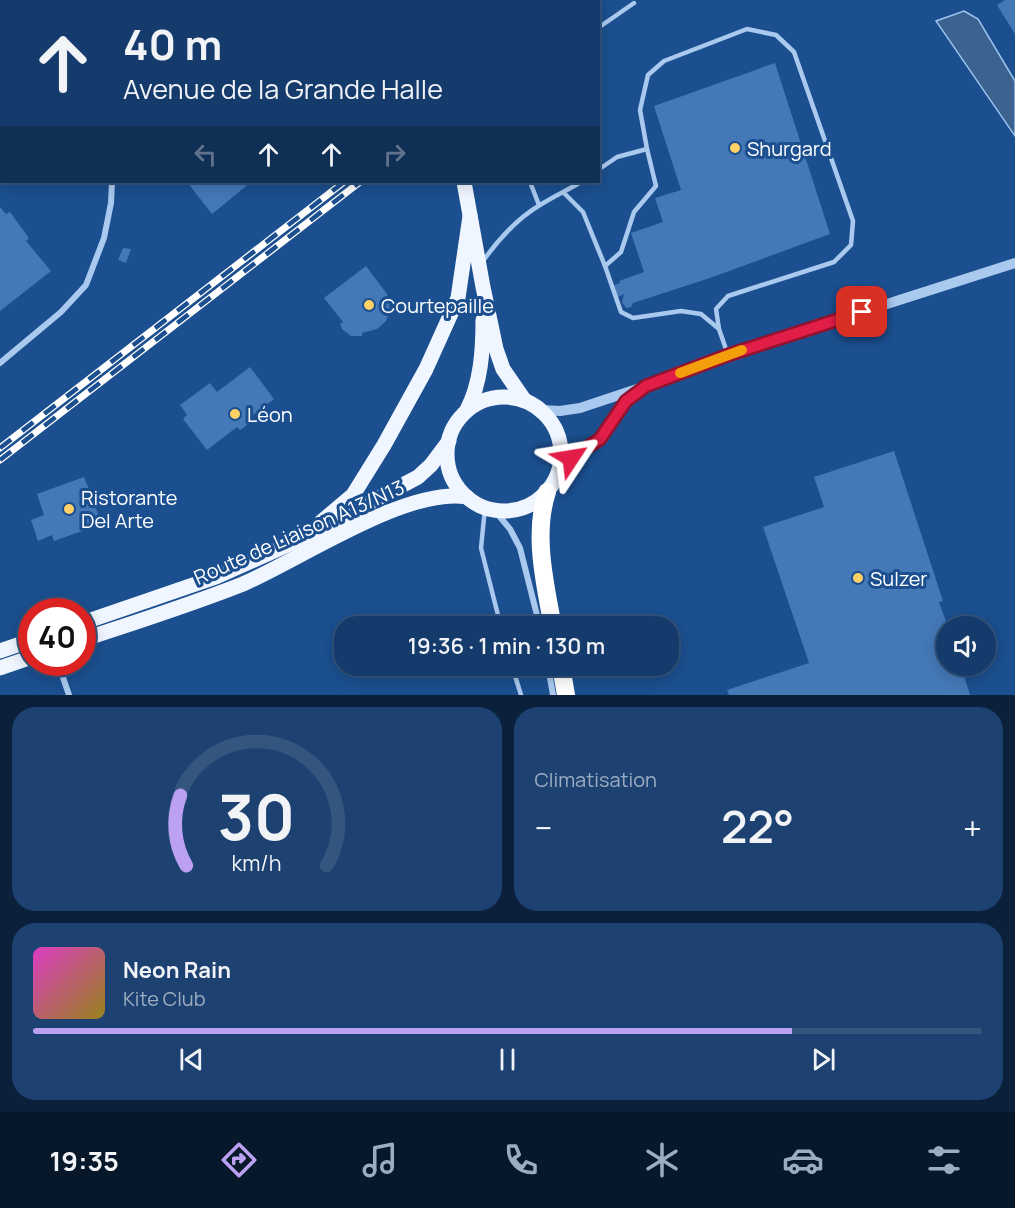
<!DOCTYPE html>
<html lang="fr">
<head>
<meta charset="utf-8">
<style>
	body { margin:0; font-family:Manrope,sans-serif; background:#1d4271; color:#f1f3f6; height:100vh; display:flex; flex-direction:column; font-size:22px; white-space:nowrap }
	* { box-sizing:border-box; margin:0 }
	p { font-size:20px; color:#9dadc1 }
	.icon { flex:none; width:33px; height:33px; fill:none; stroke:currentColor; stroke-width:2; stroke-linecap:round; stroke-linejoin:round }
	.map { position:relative; height:695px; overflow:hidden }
	.drawer { display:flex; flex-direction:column; gap:12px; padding:12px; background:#0b203b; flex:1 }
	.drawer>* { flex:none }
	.guide { position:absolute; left:0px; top:0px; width:600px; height:183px; box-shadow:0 3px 15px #0003,0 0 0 2px #33557e; background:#143b6b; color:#f1f3f6; overflow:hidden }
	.buttons { position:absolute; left:936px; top:616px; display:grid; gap:12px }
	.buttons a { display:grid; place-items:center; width:60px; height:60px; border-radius:50%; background:#143b6b; box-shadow:0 3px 15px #0003,0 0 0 2px #33557e; font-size:30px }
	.speed { position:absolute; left:18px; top:598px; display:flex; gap:12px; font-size:30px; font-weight:700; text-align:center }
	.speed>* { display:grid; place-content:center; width:78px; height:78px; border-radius:50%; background:#143b6b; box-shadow:0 3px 15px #0003,0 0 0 2px #33557e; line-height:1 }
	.speed .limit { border:9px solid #d22; background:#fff; color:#111 }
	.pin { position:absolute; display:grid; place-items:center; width:51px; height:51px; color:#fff; margin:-26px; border-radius:12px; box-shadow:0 3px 9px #0006 }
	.me { position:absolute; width:66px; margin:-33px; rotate:57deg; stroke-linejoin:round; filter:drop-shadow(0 0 4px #0008) }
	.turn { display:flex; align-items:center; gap:21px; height:126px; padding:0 24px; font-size:27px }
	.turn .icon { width:78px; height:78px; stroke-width:2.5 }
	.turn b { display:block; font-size:42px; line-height:51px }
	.lanes { display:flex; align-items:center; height:57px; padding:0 24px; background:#0003; justify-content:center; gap:30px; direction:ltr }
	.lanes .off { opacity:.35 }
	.big { font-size:45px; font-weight:600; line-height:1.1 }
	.drawer .card { flex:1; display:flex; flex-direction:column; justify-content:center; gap:9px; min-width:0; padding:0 21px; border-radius:24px; background:#1d4271 }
	.drawer .dial { align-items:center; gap:0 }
	.dial svg { height:156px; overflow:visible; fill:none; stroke:#33557e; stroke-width:7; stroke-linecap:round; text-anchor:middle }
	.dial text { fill:#f1f3f6; stroke:none }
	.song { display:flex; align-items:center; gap:18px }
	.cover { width:72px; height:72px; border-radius:9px; background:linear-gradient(135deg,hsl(310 70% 55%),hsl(50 70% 35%)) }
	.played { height:6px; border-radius:3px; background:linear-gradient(90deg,#bca0f2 80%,#33557e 80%) }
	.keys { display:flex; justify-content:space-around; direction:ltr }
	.heat { display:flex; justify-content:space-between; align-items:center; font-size:33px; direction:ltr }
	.drawer .tiles { flex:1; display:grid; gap:12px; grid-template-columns:1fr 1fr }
	.card:last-child { grid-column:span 2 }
	.trip { position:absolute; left:334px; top:616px; width:345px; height:60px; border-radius:24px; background:#143b6b; box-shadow:0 3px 15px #0003,0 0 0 2px #33557e; font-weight:600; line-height:60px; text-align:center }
	.menu { display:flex; height:96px; justify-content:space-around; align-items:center; background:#08182b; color:#9dadc1 }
	.menu .icon { width:42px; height:42px }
	.menu .active { color:#bca0f2 }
	.menu b { font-size:27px; color:#f1f3f6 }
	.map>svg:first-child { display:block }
</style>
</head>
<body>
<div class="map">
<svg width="1015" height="695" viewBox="0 0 1015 695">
	<rect width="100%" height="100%" fill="#1b4f8f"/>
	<!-- water -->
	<path fill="#3c6290" stroke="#9cc4f0" stroke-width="1.5" d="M964,11L978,19L1015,81V136L936,21Z"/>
	<!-- building -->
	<g fill="#4478b7">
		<path d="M1005,0H1015V34L997,5Z"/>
		<path d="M775,63L830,234L710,278L633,303L631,307L626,308L622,302L624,294L618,297L614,285L620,283L619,281L644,272L631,233L663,222L655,198L681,190L654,106Z"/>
		<path d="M187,182H251L212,214Z"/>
		<path d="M0,207L6,214L10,212L29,238L26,241L51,271L0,311Z"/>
		<path d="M123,248L131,249L126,263L118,260Z"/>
		<path d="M366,266L387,294L390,310L386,321L377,329L362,333V336H351L342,329L340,324L343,322L324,298Z"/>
		<path d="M250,367L274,399L245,421L247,425L243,428L240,430L237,427L207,450L183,419L187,415L180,405L210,383L217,392Z"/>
		<path d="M894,451L943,601L939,602L948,627L946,666H961L970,695H729L727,690L809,663L763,527L824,507L814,477Z"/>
		<path d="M84,477L91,494L95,493L98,503L94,504L102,524L54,541L52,535L38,541L31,520L44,515L37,494Z"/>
	</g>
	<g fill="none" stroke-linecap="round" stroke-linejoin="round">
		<!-- service -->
		<g stroke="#a9c9ee" stroke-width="4.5">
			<path d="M598,28L634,3"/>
			<path d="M598,170L617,157L647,149"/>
			<path d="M530,182L539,205"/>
			<path d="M564,193L583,212L605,266"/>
			<path d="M483,261C498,240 518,218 540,205C554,196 568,190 581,182"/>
			<path d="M719,329L701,314L681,311L633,318L621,312L605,266L621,252L634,212L656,186L647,149L640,110L648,75L664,61L747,29L776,35L794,52L853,221L851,245L834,262L728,296L716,309L719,329L728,355"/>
			<path d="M485,508L481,548L501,627"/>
			<path d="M512,666L521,695"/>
		</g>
		<!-- minor -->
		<g stroke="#a9c9ee" stroke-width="6">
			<path d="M125,2V0"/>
			<path d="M0,137H2"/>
			<path d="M0,363L61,312L86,285L104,238L111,203L112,182"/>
			<path d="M494,510L510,529L520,548L540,627"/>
			<path d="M58,663L69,695"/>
			<path d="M548,666L553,695"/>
		</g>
		<!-- tertiary -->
		<g stroke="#a9c9ee" stroke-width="10">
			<path d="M541,410L560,411L580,408L646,386L728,355L1015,263"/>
			<path d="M559,470L579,451L605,435L626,401L636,392"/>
		</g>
		<!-- primary -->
		<g stroke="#f0f6ff" stroke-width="15">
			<path d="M428,0V2"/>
			<path d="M464,182L483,287L496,349L503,369L525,401"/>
			<circle cx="504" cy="454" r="57"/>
			<path d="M467,410C481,383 483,350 483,320"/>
			<path d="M321,522L353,495L384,445L426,369L458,298L470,216"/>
			<path d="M82,623L216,577L301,539L418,477L431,465L449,441"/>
			<path d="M82,640C136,622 190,605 243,584C299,560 408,486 467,497"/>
			<path d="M0,651L32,640"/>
			<path d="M0,668L32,657"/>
		</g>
		<!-- motorway -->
		<g stroke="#fff" stroke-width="18">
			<path d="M547,492C533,534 545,584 553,627"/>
			<path d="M561,666L566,695"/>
		</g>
		<defs>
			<g id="rail">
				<path d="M578,2L580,0"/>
				<path d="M594,2L596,0"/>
				<path d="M0,448L344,182"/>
				<path d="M0,460L360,182"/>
			</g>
		</defs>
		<!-- rail casing -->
		<use href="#rail" stroke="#fff" stroke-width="7"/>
		<!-- rail -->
		<use href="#rail" stroke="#1b4f8f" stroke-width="4.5" stroke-dasharray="14" stroke-linecap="butt"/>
	</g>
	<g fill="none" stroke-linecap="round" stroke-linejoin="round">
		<defs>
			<path id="route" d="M571,458L600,439L626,401L646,386L728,355L862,312"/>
		</defs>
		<!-- route casing -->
		<use href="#route" stroke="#92132f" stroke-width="15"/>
		<!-- route -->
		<use href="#route" stroke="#e11d48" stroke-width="10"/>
		<!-- slow -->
		<path stroke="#f59e0b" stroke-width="10" d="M680,373L742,350"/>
	</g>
	<!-- markers -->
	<g fill="#ffd166" stroke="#1b4f8f" stroke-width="2">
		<circle cx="735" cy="148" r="6"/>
		<circle cx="369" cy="305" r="6"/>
		<circle cx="235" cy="414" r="6"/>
		<circle cx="69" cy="509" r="6"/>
		<circle cx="858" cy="578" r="6"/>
	</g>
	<g text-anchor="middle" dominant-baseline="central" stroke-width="6" stroke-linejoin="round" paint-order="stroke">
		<!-- poi labels -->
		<g font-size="20" fill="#fff" stroke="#1b4f8f" text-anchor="start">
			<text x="747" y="148">Shurgard</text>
			<text x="381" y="305">Courtepaille</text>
			<text x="247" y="414">Léon</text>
			<text x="81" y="497">Ristorante<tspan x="81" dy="23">Del Arte</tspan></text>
			<text x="870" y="578">Sulzer</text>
		</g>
		<!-- street labels -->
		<g font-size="20" fill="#fff" stroke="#1b4f8f">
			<text transform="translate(299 532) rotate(-24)">Route de Liaison A13/N13</text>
		</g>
	</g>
</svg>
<div class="buttons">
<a><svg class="icon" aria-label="sound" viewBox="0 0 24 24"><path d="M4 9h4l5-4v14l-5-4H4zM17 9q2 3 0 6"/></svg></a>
</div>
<div class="speed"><div class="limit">40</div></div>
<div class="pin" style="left:862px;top:312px;background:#d93025"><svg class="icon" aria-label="arrive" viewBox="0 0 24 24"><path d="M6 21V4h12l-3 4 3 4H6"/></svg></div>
<svg class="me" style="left:571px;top:458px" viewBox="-20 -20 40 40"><path d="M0-17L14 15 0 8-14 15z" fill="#e11d48" stroke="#fff" stroke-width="4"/></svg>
<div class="trip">19:36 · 1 min · 130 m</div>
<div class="guide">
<div class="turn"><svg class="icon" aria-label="ahead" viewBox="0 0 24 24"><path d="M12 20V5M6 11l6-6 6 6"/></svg><div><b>40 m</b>Avenue de la Grande Halle</div></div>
<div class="lanes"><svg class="icon off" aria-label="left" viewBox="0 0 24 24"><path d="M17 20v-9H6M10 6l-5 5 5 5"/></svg><svg class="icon" aria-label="ahead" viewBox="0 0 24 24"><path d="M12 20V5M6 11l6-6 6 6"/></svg><svg class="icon" aria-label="ahead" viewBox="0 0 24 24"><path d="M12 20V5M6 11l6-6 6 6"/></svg><svg class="icon off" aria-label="right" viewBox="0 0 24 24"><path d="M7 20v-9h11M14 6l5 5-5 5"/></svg></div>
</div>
</div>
<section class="drawer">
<div class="tiles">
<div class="card dial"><svg viewBox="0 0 100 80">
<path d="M14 69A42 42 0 1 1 86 69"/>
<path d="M14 69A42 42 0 0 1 11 33" stroke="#bca0f2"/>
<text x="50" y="56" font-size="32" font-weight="700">30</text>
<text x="50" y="72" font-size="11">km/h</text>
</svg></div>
<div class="card"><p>Climatisation</p>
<div class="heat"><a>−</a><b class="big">22°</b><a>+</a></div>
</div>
<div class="card">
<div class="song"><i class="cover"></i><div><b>Neon Rain</b><p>Kite Club</p></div></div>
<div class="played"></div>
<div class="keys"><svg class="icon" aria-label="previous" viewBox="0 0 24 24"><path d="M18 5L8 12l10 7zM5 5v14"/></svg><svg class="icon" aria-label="pause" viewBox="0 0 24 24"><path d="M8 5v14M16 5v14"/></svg><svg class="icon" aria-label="next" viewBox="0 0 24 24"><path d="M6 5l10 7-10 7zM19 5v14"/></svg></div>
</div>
</div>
</section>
<nav class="menu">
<b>19:35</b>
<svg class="icon active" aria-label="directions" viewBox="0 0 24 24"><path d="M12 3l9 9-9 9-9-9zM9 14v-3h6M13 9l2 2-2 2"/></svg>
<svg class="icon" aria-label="music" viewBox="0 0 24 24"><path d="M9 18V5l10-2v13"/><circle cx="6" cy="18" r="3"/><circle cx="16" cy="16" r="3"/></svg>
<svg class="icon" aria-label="phone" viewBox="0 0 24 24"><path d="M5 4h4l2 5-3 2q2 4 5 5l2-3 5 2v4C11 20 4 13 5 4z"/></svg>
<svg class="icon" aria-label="climate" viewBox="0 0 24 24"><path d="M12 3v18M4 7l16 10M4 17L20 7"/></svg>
<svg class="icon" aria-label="car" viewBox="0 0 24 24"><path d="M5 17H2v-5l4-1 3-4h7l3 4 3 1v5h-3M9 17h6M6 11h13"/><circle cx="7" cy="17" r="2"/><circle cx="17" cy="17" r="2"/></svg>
<svg class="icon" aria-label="filters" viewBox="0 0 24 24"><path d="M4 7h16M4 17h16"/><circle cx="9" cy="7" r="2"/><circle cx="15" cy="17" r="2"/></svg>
</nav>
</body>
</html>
